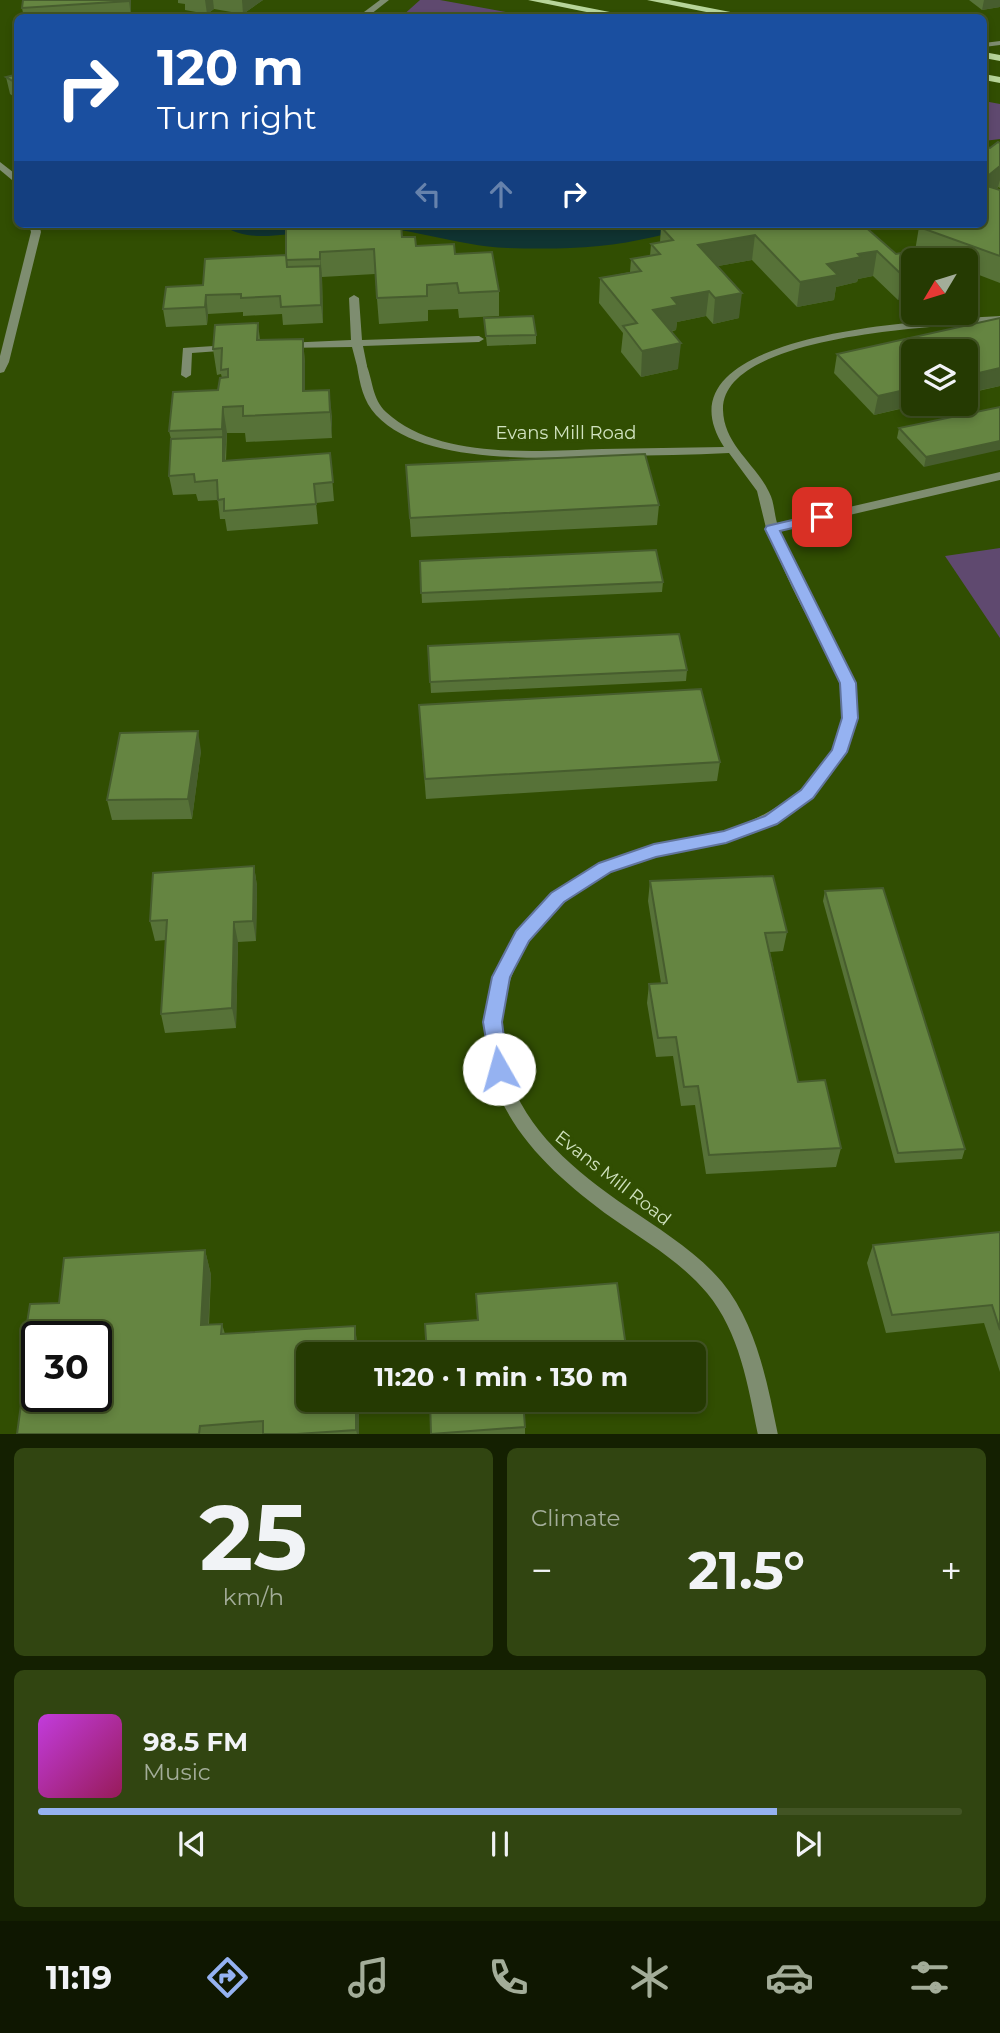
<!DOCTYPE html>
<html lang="en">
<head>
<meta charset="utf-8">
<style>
	body { margin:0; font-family:Montserrat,sans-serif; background:#314511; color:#f1f3f6; height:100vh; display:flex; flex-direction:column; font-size:26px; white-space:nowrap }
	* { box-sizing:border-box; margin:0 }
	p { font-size:23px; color:#a3ad99 }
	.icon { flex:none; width:38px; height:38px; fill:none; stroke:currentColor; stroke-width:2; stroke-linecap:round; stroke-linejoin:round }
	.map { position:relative; height:1434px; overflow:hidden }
	.details { display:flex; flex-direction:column; gap:14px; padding:14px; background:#142001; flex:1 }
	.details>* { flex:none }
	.banner { position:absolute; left:14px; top:14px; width:973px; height:214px; border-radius:10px; box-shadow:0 4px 10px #0003,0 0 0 2px #425424; background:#1a4fa0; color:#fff; overflow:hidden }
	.needle { width:46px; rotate:232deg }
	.fabs { position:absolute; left:901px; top:248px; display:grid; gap:14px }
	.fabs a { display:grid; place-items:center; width:77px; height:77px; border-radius:10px; background:#253a02; box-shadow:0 4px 10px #0003,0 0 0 2px #425424; font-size:35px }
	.speed { position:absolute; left:21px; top:1321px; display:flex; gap:14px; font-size:35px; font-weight:700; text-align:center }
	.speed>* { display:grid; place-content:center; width:91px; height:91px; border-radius:50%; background:#253a02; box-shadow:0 4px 10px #0003,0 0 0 2px #425424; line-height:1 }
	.speed .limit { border:4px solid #111; border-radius:10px; background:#fff; color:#111 }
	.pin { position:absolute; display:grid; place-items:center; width:60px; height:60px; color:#fff; margin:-30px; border-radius:14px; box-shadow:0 4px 10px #0006 }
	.me { position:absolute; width:77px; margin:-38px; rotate:353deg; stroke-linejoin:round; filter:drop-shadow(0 0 5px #0008) }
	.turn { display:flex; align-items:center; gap:24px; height:147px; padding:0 28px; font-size:32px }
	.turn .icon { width:91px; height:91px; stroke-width:2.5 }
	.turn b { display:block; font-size:49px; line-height:60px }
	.lanes { display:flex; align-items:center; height:66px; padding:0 28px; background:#0003; justify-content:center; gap:35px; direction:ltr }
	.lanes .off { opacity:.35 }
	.big { font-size:52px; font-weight:700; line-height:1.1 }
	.details .widget { flex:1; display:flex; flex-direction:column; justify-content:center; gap:10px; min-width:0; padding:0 24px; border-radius:10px; background:#314511 }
	.details .dial { align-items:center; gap:0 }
	.dial b { font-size:91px; line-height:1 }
	.song { display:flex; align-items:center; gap:21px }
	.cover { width:84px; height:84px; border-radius:10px; background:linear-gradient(135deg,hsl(290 70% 55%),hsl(330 70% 35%)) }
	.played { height:7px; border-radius:4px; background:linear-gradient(90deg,#95b2f1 80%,#425424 80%) }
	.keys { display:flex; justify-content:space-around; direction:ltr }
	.heat { display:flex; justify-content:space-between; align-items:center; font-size:38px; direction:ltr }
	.details .tiles { flex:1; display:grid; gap:14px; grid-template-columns:1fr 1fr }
	.widget:last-child { grid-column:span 2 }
	.trip { position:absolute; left:296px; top:1342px; width:410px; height:70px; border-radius:10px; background:#253a02; box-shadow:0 4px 10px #0003,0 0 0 2px #425424; font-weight:700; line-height:70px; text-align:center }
	.tab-bar { display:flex; height:112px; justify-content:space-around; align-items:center; background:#0f1701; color:#a3ad99 }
	.tab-bar .icon { width:49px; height:49px }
	.tab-bar .selected { color:#95b2f1 }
	.tab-bar b { font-size:32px; color:#f1f3f6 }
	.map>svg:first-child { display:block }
</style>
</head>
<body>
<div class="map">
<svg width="1000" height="1435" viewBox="0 0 1000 1435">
	<rect width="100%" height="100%" fill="#314e02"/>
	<!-- green -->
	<g fill="#5f496f">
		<path d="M420,0H440L534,17H401Z"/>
		<path d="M984,101L1000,104V139L984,141Z"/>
		<path d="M1000,548V638L945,556Z"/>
	</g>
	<!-- water -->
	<path fill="#103432" d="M222,224H708C672,232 635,243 599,246C569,249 538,249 508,248C455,246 404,225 351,225C316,226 251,250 222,224Z"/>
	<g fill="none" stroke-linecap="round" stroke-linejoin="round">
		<!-- lane -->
		<g fill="#7e8d70" fill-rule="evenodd">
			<path d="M380,0H389L366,18H356Z"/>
			<path d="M354,295L359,298L362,340L479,336L484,339L479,342L363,346L367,366L362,369L357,366L352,347L281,348V344L285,343L351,340L349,298Z"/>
			<path d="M229,345L233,346V350L192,353L191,375L186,378L181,375L183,348Z"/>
			<path d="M1000,472V480L772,533L766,529L772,525Z"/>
		</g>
		<!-- street -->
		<g fill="#7e8d70" fill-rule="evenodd">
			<path d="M1000,41V45L984,47V43Z"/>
			<path d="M0,162L18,176V185L0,170Z"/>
			<path d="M29,224H39L41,232L9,362L4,372L0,373V356L31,232Z"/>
			<path d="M1000,316V322C946,326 721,333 723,410C724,445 755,463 769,492C774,501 774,512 777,523C779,531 783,539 786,547C799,575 812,603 827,629C837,648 851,667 855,689C860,714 854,738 841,759C816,804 770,832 720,844C698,849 676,850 654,856C582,876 516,929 504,1007C490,1100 557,1159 627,1207C659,1229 696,1251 722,1282C757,1325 767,1382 778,1435H758C748,1386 740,1333 707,1293C681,1262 645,1241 612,1218C547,1171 481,1110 486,1023C491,929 569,869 653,845C678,838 705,838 730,829C787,810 850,762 843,696C840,669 823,647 811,624C797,599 785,573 774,547L766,528L757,491L729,453C692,455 654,455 617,456C552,458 424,467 376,415C363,401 360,384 357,366L362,363L366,364C373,380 372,399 386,412C438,460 536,451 602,449C642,448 683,448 724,447C648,329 940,320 1000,316Z"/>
		</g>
		<!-- primary -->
		<g fill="#b7d599" fill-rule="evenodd">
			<path d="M528,0H549L640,18H616Z"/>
			<path d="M647,0H669L761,18H736Z"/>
			<path d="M984,52L1000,55V61L984,58Z"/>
			<path d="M984,74L1000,77V83L984,80Z"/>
		</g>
	</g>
	<!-- wall -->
	<g fill="#577238">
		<path d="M23,0H131V17L24,18L22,8Z"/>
		<path d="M178,0H263L243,14L214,9L207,14L185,10V4L178,3Z"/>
		<path d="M969,0H1000V7L982,10Z"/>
		<path d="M18,74V104L16,98L10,94L6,77Z"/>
		<path d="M1000,143V188L998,187L997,189L1000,190V283L966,270V261H939L922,255L898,300L873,276L858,279L857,282L836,287L834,300L797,307L752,260L718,266L739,318L713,324L706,316L677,322L676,330L671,332L678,369L641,377L621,352L623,333L599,303L600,278L630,272L631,259L650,256L651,244L660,242L661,227L789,228L896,254L915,251L919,227L984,224L990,148Z"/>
		<path d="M402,237L416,246L455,254L499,291V316L459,318L458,309L428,310V321L379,324L375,274L322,277L323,323L283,325L282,314L243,316V312L208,314L207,325L166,327L163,309L203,285L286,255Z"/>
		<path d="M484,318L536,335V344L487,346Z"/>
		<path d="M1000,318V386L874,415L834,373L837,354Z"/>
		<path d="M258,323L260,340L303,339L305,364V391L329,390L332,438L246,442L245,433H227L226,461L330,453L334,501L316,503L318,524L227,531L225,519H220L218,500L198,501L196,494L173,495L169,476L171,439L169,431L218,390L222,378L221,374L217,375L213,349Z"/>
		<path d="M1000,407L924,467L897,438L899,428Z"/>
		<path d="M406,465L659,505L657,525L411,537Z"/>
		<path d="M420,561L663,582L662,592L422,603Z"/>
		<path d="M428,646L687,670L686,681L431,693Z"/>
		<path d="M420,724L720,762L717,781L426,799Z"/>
		<path d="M201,751L192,819L112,820L107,800Z"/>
		<path d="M254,866L257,886L256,941L238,942L236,1028L165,1033L161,1014L166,940L155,941L150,921Z"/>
		<path d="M650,881L787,932L783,951L770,952L798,1082L841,1148L836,1167L706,1174L695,1105L681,1106L673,1056L656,1057L647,1003L649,984L661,983L648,901Z"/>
		<path d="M825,891L965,1149L962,1159L895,1163L823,901Z"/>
		<path d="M1000,1232V1372L984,1323L886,1333L867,1263L873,1245Z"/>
		<path d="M205,1250L211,1275L209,1325L222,1324L225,1334L355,1326L358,1354H308V1400H359V1434H17L22,1397L96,1396V1337H37V1392H31L20,1368L30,1304L59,1303L64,1258Z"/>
		<path d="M476,1294L627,1354H427L477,1320Z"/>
		<path d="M430,1400L525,1427V1434H431Z"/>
	</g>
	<!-- shaded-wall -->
	<g fill="#475d2e">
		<path d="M129,0H131V17L129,1Z"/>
		<path d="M205,0H213L214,9L207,14Z"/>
		<path d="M242,0H263L243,14Z"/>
		<path d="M984,0H1000V7L982,10Z"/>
		<path d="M1000,166V180L998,187L984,199V179Z"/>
		<path d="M755,235L752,260L696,270L698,245Z"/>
		<path d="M877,251L873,276L858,279L857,282L836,287L834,300L797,307L800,282L827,264L858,254Z"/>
		<path d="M320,252L322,277L323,323L321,305Z"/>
		<path d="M914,272V297L898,300L902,275Z"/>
		<path d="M709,291L706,316L677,322L676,330L651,335L653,310L672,298Z"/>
		<path d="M742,293L739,318L713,324L715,298Z"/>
		<path d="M206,295L208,314L207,325L205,307Z"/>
		<path d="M303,339L305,364V413L303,391Z"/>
		<path d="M681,343L678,369L641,377L642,351Z"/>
		<path d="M1000,368V386L966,393V376Z"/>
		<path d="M914,388V404H919L874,415L878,396Z"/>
		<path d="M329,390L332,416V438L330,412Z"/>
		<path d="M223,407L227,433L225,456L226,480L223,461L222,429Z"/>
		<path d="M1000,441V450L924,467L926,457Z"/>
		<path d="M198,731L201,751L192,819L188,799Z"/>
		<path d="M254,866L257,886L256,941L253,921Z"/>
		<path d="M234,922L238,942L236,1028L232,1008Z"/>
		<path d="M205,1250L211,1275L207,1349L201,1325Z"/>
		<path d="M355,1326L358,1350V1354H355Z"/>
		<path d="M356,1400H359V1434H357L356,1430Z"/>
	</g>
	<!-- building -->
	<g fill="#658541" stroke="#475d2e" stroke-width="2">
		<path d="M23,0H129V1L22,8Z"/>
		<path d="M313,15V18H242Z"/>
		<path d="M18,74V84L6,77Z"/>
		<path d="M998,142L1000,143V166L984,179V146L990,148Z"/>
		<path d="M984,185L1000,190V256L919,227L924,224H984Z"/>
		<path d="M401,224L402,237H415L416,246L454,244L455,254L492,252L499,291L459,293L457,283L427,285V296L377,298L374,249L320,252V259L286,260V229Z"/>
		<path d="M680,224H785L789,228L810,224H862L896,254L917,250L929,261H914V272L902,275L877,251L858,254L861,257L827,264L838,275L800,282L755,235L698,245L742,293L715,298L709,291L672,298L678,305L653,310L681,343L642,351L623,326L637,323L600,278L641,271L631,259L660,254L651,244L673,240L661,227Z"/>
		<path d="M286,255L287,267L320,266L321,305L281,307L280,296L241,298V294L206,295L205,307L163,309L166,287L203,285L205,259Z"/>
		<path d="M533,316L536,335L486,336L484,318Z"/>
		<path d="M1000,318V368L966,376V352H914V388L878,396L837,354Z"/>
		<path d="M258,323L257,340L303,339V391L329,390L330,412L243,416V406L223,407L222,429L169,431L173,392L218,390L220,378L228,377V369L221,370L222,348L213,349L215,325Z"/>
		<path d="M1000,407V441L926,457L899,428Z"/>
		<path d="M223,437V461L330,453L333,482L314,484L316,504L224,511V499L218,500L217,480L195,482L194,474L169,476L171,439Z"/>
		<path d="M645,454L659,505L410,518L406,465Z"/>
		<path d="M656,550L663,582L421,593L420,561Z"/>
		<path d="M679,634L687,670L430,682L428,646Z"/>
		<path d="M701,689L720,762L425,779L419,705Z"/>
		<path d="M198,731L188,799L107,800L120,733Z"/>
		<path d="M254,866L253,921L234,922L232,1008L161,1014L167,920L150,921L153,873Z"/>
		<path d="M773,876L787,932L765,933L798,1082L825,1080L841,1148L709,1155L698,1086L684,1087L676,1037L658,1038L649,984L667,983L650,881Z"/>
		<path d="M883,888L965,1149L898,1153L825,891Z"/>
		<path d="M1000,1232V1330L992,1305L892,1315L873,1245Z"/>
		<path d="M205,1250L201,1325L222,1324L221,1334L355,1326V1354H308V1400H356V1430L297,1434H263V1421L200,1426L199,1434H17L22,1397L96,1396V1337H37V1367L20,1368L30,1304L59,1303L64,1258Z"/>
		<path d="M617,1283L627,1354H566L565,1349L518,1353L519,1354H427L425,1324L478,1320L476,1294Z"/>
		<path d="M430,1400H523L525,1427L431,1434Z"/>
	</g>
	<!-- route -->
	<path fill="#95b2f1" stroke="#61749d" stroke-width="2" d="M822,513L829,517L827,520L780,531L856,683L858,718L847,752L813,798L777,824L726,843L656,857L611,872L564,902L529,941L510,977L502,1022L508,1069L505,1075L499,1077L492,1075L483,1022L492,977L516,931L551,893L599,863L654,844L724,831L765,816L801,790L832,750L842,718L840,683L765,529L767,526Z"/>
	<g text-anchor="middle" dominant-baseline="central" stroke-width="7" stroke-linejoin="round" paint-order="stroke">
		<!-- street labels -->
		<g font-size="18" fill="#d1e3c0" stroke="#314e02">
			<text x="566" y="433">Evans Mill Road</text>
			<text transform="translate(613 1178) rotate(38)">Evans Mill Road</text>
		</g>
	</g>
</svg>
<div class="fabs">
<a><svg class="needle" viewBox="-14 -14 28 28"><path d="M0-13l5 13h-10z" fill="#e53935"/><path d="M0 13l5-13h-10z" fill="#a3ad99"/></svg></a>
<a><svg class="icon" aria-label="layers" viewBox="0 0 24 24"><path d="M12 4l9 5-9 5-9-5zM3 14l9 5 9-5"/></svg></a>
</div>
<div class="speed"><div class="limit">30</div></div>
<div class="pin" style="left:822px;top:517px;background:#d93025"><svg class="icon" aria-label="arrive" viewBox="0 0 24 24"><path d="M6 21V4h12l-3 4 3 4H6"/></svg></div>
<svg class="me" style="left:499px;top:1069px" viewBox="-20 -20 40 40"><circle r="19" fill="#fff"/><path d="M0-13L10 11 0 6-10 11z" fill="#95b2f1"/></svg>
<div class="trip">11:20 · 1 min · 130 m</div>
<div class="banner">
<div class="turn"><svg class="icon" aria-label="right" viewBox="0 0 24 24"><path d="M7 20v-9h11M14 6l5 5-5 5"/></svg><div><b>120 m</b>Turn right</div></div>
<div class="lanes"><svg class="icon off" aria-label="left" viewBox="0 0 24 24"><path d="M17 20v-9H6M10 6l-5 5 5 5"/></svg><svg class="icon off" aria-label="ahead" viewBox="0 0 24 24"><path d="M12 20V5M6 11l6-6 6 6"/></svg><svg class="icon" aria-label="right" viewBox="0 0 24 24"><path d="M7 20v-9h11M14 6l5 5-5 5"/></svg></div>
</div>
</div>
<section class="details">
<div class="tiles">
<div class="widget dial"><b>25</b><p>km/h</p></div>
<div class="widget"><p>Climate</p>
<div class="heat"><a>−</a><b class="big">21.5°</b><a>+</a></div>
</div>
<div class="widget">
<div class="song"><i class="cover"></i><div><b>98.5 FM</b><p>Music</p></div></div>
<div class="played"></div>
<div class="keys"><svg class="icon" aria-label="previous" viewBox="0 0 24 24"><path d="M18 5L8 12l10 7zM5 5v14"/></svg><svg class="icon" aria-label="pause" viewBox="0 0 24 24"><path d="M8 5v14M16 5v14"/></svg><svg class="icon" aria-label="next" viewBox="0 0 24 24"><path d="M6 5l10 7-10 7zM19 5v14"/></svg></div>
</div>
</div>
</section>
<nav class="tab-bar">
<b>11:19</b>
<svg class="icon selected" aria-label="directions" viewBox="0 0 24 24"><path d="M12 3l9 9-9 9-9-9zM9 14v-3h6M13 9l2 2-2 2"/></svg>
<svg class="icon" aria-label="music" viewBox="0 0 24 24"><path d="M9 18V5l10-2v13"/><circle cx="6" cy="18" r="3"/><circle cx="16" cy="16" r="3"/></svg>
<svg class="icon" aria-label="phone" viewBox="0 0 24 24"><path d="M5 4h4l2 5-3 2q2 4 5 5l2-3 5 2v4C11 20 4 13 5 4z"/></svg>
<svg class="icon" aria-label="climate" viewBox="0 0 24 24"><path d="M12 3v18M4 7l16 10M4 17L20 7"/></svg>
<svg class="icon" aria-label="car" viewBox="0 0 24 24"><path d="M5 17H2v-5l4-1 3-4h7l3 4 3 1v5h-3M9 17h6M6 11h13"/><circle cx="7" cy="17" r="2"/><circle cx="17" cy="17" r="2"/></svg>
<svg class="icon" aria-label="filters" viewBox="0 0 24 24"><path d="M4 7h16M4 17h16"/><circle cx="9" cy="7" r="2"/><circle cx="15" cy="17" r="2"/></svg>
</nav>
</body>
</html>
